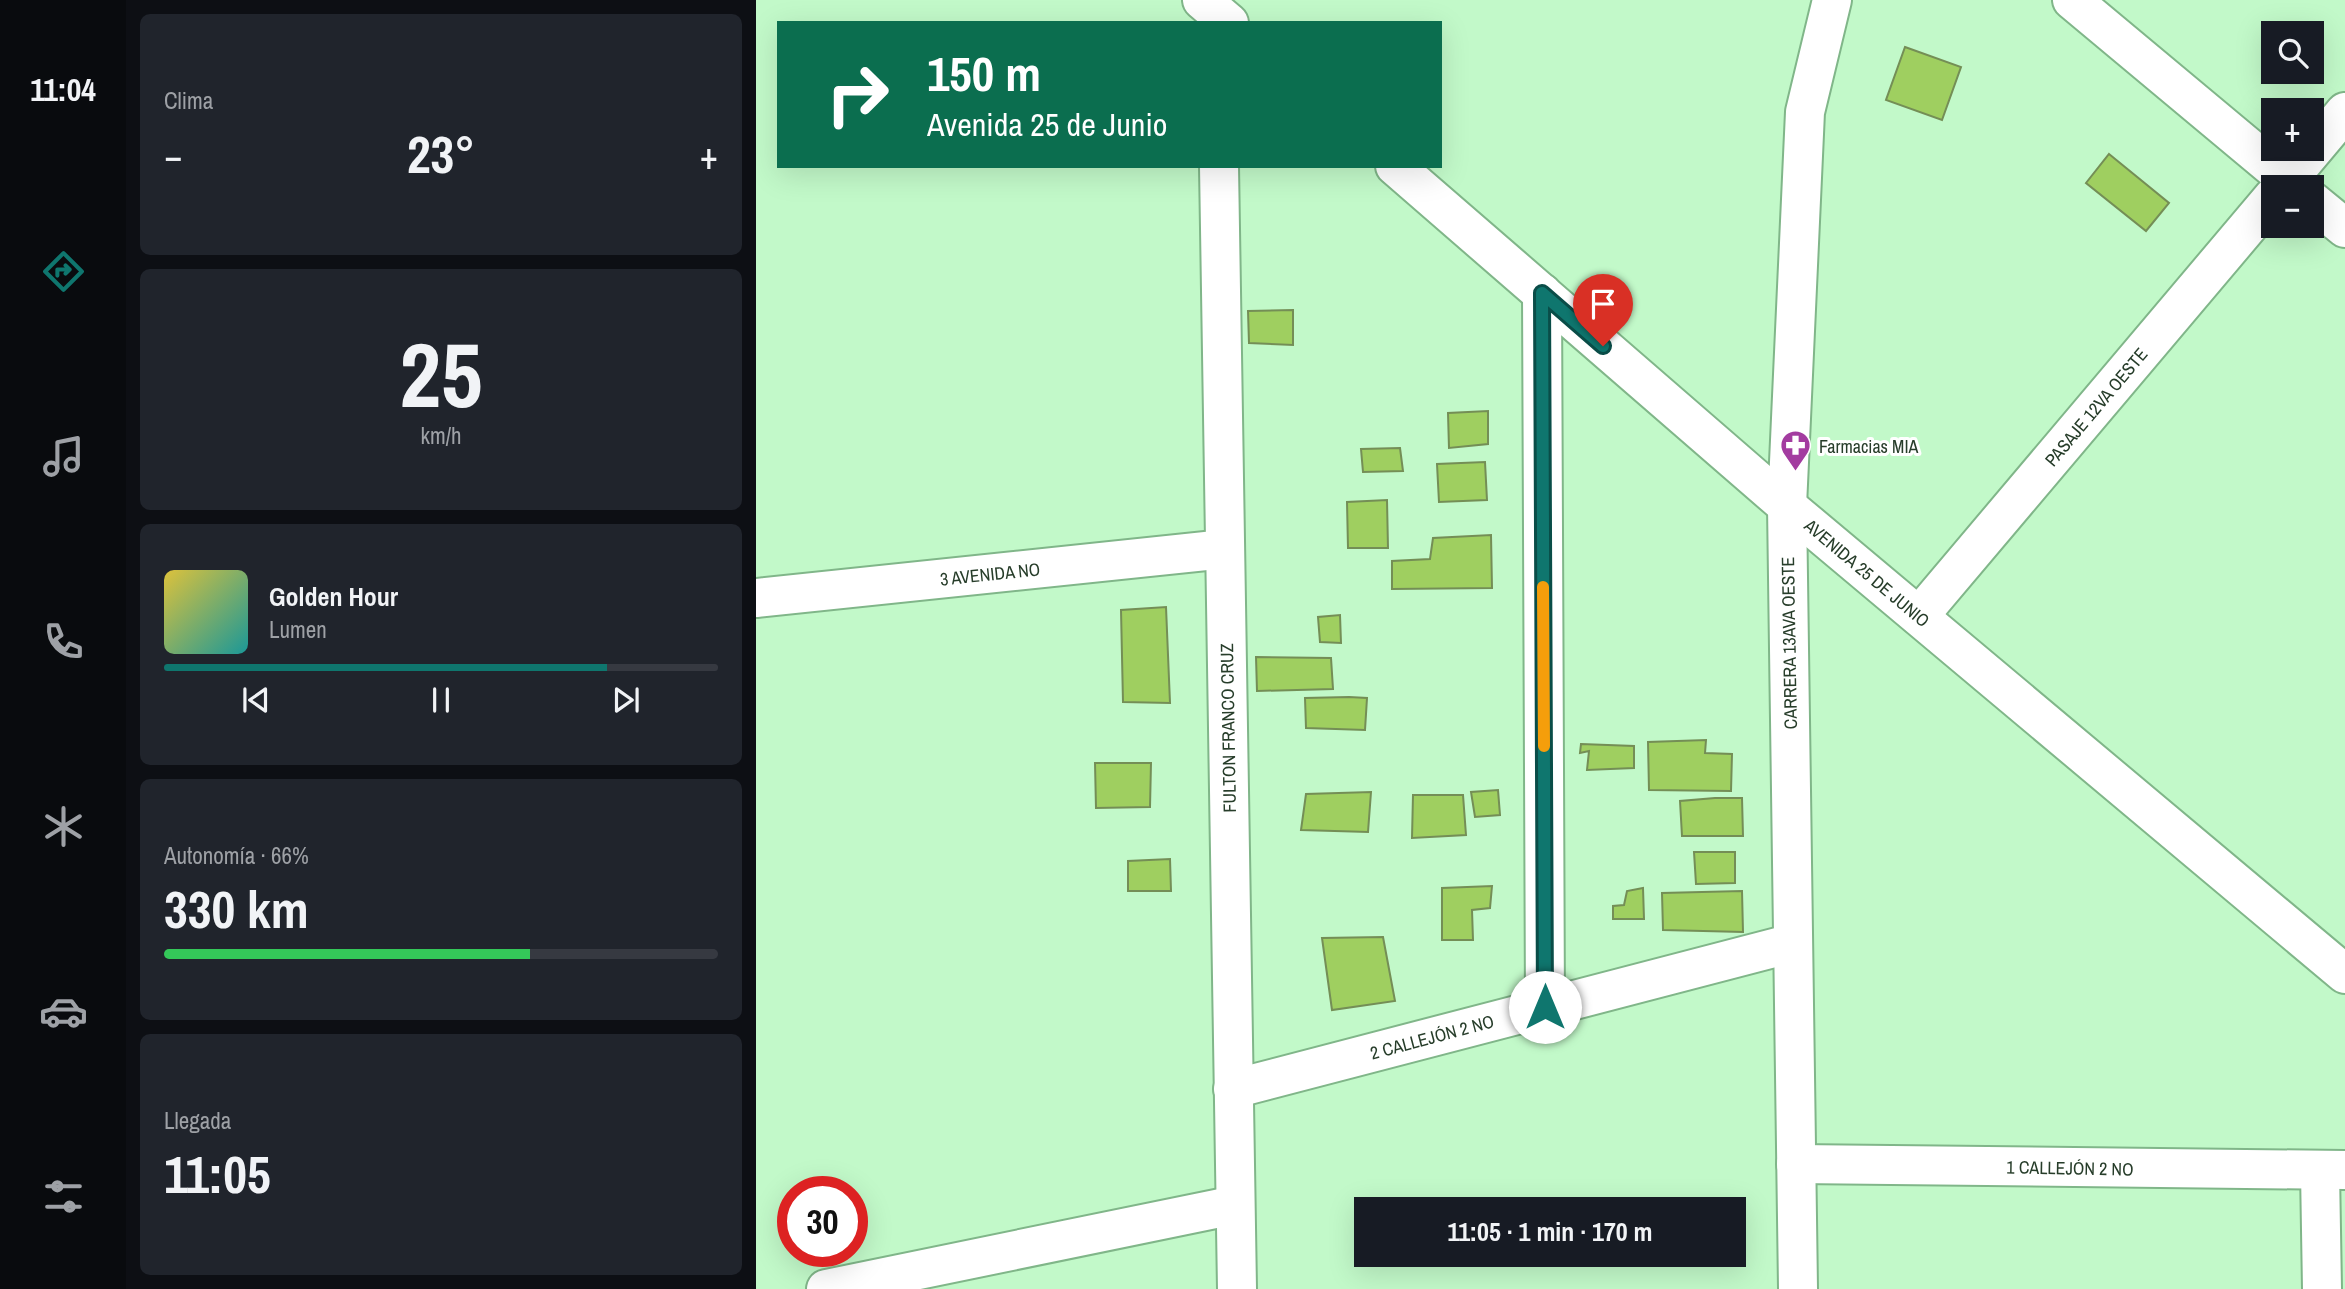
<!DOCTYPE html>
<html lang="es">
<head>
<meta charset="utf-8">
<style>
	body { margin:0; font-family:"Archivo Narrow",sans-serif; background:#20242c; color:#f1f3f6; height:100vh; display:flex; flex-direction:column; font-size:26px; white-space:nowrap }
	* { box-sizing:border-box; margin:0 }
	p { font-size:23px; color:#9ea1a6 }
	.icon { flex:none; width:38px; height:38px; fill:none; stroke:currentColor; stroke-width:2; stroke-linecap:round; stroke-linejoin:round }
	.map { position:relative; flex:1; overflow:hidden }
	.side { display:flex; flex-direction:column; gap:14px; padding:14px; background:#0d0f14; width:630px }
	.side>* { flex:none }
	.top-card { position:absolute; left:21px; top:21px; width:665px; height:147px; border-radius:0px; box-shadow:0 7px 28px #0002; background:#0b6e4f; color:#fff; overflow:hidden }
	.controls { position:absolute; left:1505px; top:21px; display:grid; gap:14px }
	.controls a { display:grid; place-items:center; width:63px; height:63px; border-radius:0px; background:#171b24; box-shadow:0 7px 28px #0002; font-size:35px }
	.speed { position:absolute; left:21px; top:1176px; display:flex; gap:14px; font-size:35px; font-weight:700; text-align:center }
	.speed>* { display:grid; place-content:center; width:91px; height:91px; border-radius:50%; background:#171b24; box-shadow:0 7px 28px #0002; line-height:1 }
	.speed .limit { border:10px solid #d22; background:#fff; color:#111 }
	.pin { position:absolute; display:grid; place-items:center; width:60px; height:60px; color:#fff; margin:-72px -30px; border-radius:50% 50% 50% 0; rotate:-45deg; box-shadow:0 0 7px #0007 }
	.pin .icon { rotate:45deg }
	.me { position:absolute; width:77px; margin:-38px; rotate:0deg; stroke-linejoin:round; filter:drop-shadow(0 0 5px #0008) }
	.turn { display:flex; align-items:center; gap:24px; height:147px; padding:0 35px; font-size:32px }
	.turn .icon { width:91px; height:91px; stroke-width:2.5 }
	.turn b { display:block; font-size:49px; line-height:60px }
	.big { font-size:52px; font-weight:800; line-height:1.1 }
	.side .tile { flex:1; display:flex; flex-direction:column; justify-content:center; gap:10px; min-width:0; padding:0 24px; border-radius:10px; background:#20242c }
	.side .dial { align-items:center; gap:0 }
	.dial b { font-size:91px; line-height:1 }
	.song { display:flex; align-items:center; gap:21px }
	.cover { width:84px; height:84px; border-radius:10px; background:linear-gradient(135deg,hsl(50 70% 55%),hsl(180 70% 35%)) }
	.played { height:7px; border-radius:4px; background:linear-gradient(90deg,#0f766e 80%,#363941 80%) }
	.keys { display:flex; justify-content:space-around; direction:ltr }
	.heat { display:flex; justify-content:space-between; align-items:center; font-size:38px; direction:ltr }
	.charge { height:10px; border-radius:5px; background:linear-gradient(90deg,#34c759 66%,#363941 0) }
	.trip { position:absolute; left:598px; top:1197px; width:392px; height:70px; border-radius:0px; background:#171b24; box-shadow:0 7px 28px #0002; font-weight:800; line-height:70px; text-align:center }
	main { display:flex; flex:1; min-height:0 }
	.menu { display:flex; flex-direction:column; width:126px; justify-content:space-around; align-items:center; background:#090b0e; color:#9ea1a6 }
	.menu .icon { width:49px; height:49px }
	.menu .active { color:#0f766e }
	.menu b { font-size:32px; color:#f1f3f6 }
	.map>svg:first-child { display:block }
</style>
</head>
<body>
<main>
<nav class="menu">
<b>11:04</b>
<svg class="icon active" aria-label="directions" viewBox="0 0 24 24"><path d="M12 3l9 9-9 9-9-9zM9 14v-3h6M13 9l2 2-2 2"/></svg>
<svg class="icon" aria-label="music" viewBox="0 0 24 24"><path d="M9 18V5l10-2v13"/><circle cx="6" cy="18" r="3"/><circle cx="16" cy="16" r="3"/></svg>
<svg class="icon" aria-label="phone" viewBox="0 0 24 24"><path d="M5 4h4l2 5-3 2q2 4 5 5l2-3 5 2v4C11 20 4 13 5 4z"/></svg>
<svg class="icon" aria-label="climate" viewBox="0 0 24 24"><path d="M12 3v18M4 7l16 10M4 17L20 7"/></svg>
<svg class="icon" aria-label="car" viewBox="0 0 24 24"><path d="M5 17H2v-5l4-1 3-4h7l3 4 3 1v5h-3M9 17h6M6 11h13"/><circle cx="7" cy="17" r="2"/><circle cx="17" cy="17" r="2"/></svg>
<svg class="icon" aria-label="filters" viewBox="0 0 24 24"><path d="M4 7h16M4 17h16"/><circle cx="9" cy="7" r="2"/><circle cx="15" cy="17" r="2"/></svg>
</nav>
<section class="side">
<div class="tile"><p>Clima</p>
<div class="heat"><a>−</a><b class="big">23°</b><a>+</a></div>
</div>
<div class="tile dial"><b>25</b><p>km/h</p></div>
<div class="tile">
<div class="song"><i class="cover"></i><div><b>Golden Hour</b><p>Lumen</p></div></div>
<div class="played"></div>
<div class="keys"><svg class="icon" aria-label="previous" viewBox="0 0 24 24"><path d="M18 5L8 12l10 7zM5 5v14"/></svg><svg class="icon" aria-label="pause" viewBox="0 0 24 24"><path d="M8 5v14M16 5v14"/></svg><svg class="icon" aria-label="next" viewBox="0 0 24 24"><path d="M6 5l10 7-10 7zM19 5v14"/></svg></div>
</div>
<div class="tile"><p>Autonomía · 66%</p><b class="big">330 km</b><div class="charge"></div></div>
<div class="tile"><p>Llegada</p><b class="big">11:05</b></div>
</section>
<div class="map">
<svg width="1589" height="1289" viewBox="0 0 1589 1289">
	<rect width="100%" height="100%" fill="#c2f9c9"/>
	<!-- building -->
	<g fill="#9fcf60" stroke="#748e56" stroke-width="2">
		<path d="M1149,47L1205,67L1186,120L1130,100Z"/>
		<path d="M1353,154L1413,203L1390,231L1330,183Z"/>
		<path d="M537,310V345L493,343L492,311Z"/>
		<path d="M732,411V444L693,448L692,413Z"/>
		<path d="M644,448L647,471L607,472L605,449Z"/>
		<path d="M729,462L731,500L683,502L681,464Z"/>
		<path d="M631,500L632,548H592L591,502Z"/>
		<path d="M735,535L736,588L636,589V561L674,559L677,538Z"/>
		<path d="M410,607L414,703L367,702L365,610Z"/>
		<path d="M584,615L585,643L564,642L562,617Z"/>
		<path d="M500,657L575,658L577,689L501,691Z"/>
		<path d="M593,697L611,698L609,730L550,728L549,698Z"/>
		<path d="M950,740L949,753L976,754L975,791L893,790L892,742Z"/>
		<path d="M825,744L878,746V768L831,770L833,751L824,753Z"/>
		<path d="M339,763H395L394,807L340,808Z"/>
		<path d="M742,790L744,815L719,817L715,792Z"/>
		<path d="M615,792L612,832L545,830L550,794Z"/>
		<path d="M657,795H707L710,835L656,838Z"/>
		<path d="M959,798H986L987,836H926L924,801Z"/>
		<path d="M938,852H979V883L940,884Z"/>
		<path d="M414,859L415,891H372V861Z"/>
		<path d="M736,886L734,908L716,910L717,940H686V888Z"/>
		<path d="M887,888L888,919H857V906L868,905L871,891Z"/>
		<path d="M986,891L987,932L907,930L906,893Z"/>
		<path d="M627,937L639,1001L576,1010L566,938Z"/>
	</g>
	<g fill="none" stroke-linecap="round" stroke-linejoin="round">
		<defs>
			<g id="minor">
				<path d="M446,0L473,23"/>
				<path d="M1316,0L1540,187"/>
				<path d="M463,166L481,1289"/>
				<path d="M639,166L1031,506L1589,974"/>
				<path d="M1526,187L1589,112"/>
				<path d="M1556,201L1589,228"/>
				<path d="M786,293L789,1007"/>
				<path d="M0,598L469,549"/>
				<path d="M1163,616L1517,197"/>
				<path d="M477,1089L1037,943"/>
				<path d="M1040,1164L1589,1170"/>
				<path d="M1564,1171L1566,1289"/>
				<path d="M70,1289L479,1205"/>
				<path d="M1042,1289L1031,506L1049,112L1076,0"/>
			</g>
		</defs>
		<!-- minor casing -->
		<use href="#minor" stroke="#80b689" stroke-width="42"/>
		<!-- minor -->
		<use href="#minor" stroke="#fff" stroke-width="38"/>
	</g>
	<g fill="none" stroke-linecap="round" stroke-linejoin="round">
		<defs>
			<path id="route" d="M789,1007L786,293L847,346"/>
		</defs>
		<!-- route casing -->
		<use href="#route" stroke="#0a4d48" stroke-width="18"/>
		<!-- route -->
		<use href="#route" stroke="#0f766e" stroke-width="12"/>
		<!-- slow -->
		<path stroke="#f59e0b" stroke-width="12" d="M787,587L788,746"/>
	</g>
	<!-- icons -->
	<defs>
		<symbol id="pharmacy-pin" viewBox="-11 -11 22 30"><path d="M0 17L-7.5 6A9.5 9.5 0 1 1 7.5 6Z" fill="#a33ca0" stroke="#fff"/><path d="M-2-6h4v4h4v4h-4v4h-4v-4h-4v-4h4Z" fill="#fff"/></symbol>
	</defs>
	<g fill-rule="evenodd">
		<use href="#pharmacy-pin" x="1022" y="428" width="35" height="47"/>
	</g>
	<g text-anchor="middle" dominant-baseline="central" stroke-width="6" stroke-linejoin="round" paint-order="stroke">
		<!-- street labels -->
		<g font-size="18" fill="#273d2a" stroke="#fff">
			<text transform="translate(1340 407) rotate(-50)">PASAJE 12VA OESTE</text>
			<text transform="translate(1111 573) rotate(40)">AVENIDA 25 DE JUNIO</text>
			<text transform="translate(234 574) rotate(-6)">3 AVENIDA NO</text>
			<text transform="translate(1033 643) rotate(-91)">CARRERA 13AVA OESTE</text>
			<text transform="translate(472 728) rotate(-91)">FULTON FRANCO CRUZ</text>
			<text transform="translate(676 1037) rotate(-15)">2 CALLEJÓN 2 NO</text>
			<text transform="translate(1314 1168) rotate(1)">1 CALLEJÓN 2 NO</text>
		</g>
		<!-- poi labels -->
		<g font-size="18" fill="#273d2a" stroke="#fff" text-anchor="start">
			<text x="1063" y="446">Farmacias MIA</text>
		</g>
	</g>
</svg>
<div class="controls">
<a><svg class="icon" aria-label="search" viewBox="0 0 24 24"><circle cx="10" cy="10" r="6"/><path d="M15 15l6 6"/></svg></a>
<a>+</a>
<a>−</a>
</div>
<div class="speed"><div class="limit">30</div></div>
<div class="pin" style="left:847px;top:346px;background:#d93025"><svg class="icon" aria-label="arrive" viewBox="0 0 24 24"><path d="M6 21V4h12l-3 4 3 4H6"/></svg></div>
<svg class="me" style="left:789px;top:1007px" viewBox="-20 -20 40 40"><circle r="19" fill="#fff"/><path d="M0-13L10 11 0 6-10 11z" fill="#0f766e"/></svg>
<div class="trip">11:05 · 1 min · 170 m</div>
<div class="top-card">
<div class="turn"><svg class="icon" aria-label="right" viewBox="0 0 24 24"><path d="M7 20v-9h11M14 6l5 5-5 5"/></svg><div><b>150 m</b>Avenida 25 de Junio</div></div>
</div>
</div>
</main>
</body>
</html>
